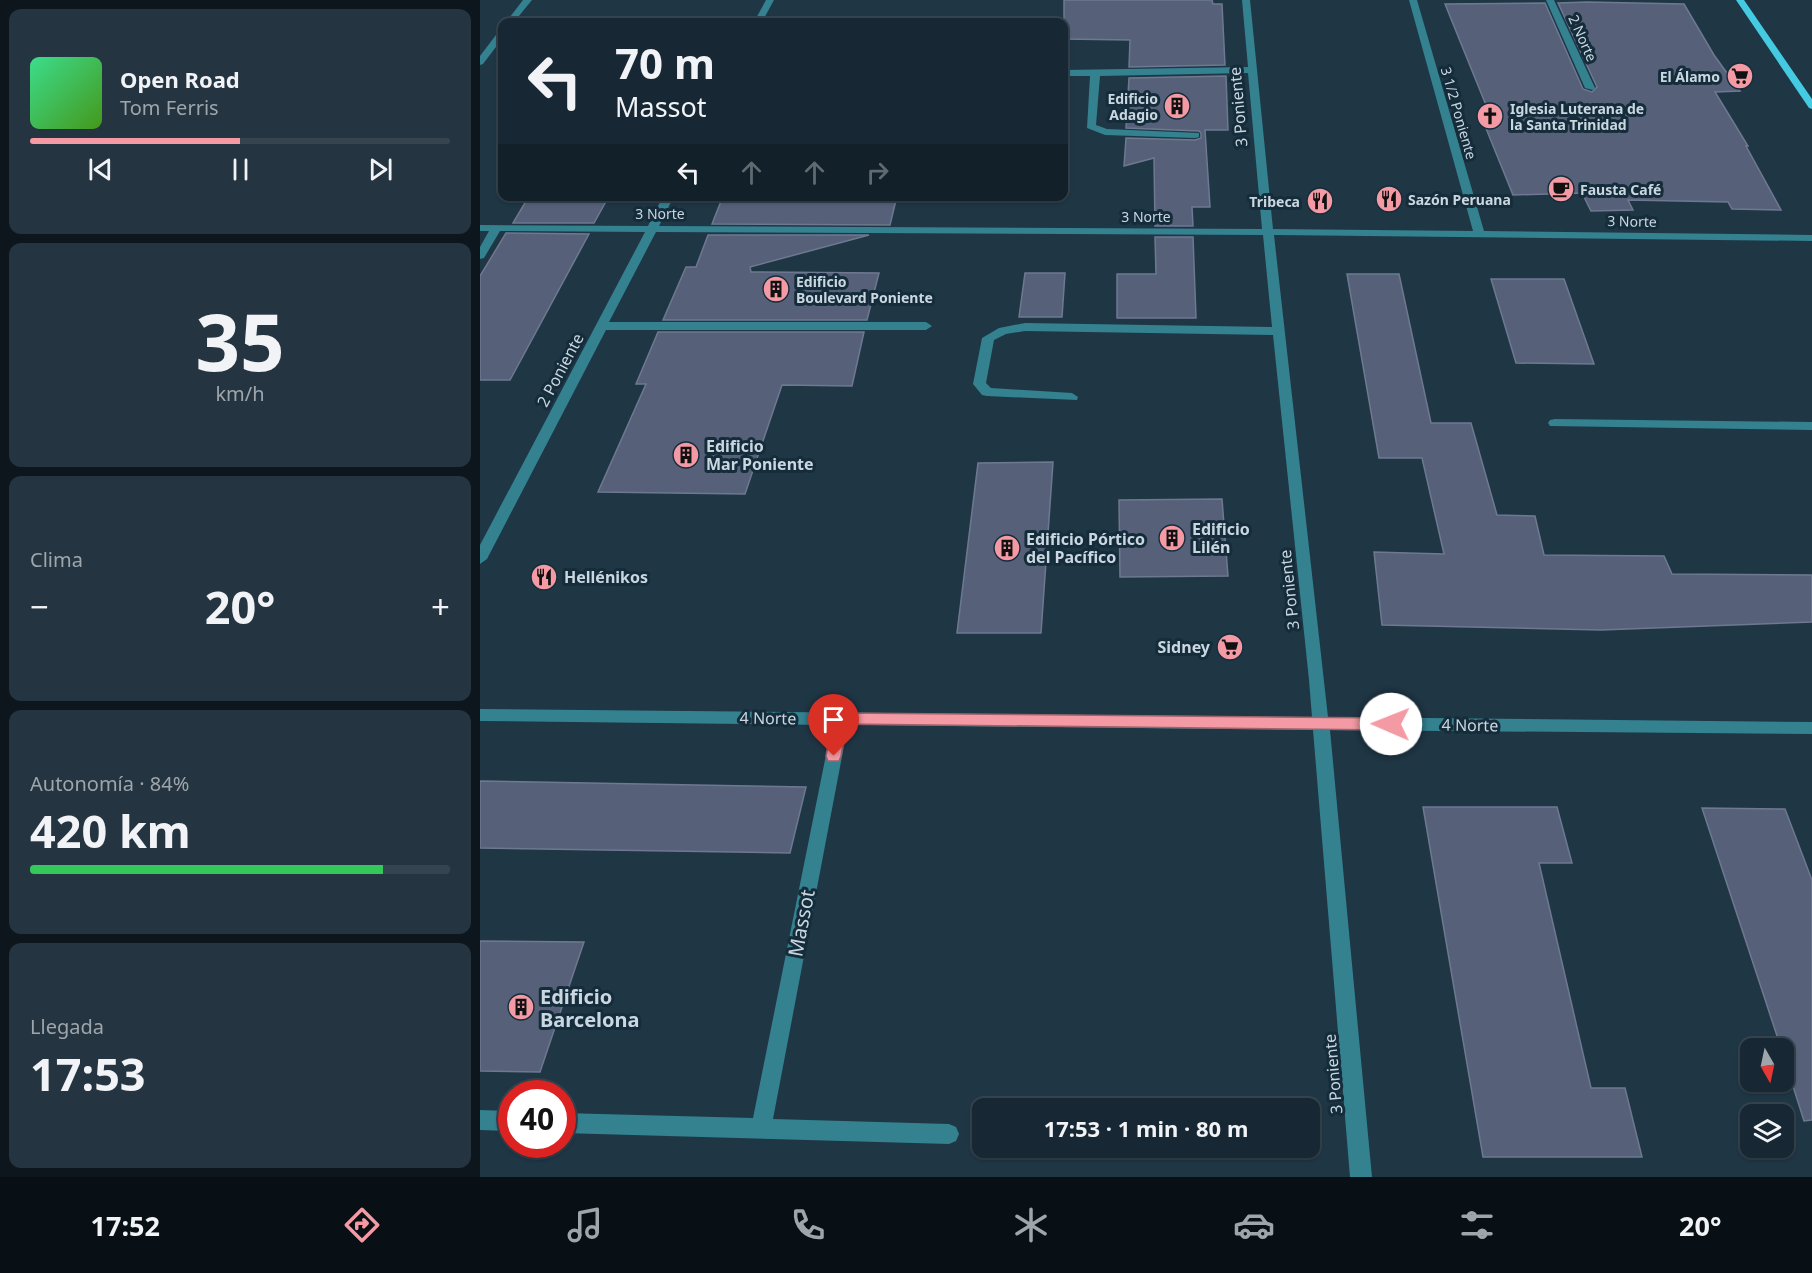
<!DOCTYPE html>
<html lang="es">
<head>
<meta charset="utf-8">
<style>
	body { margin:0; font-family:"Noto Sans",sans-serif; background:#243440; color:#f1f3f6; height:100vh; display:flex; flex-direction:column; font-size:22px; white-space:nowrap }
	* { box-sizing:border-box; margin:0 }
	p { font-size:20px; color:#9ea6ac }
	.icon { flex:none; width:33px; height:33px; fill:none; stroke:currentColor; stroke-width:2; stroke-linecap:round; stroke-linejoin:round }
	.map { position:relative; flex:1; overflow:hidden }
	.sheet { display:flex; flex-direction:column; gap:9px; padding:9px; background:#0d161d; width:480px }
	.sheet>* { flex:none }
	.guide { position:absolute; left:18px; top:18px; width:570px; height:183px; border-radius:12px; box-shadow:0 2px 4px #0004,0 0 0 2px #36444f; background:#172834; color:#f1f3f6; overflow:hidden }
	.needle { width:39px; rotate:171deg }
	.fabs { position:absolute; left:1260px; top:1038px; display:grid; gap:12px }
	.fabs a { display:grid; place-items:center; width:54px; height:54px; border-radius:12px; background:#172834; box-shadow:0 2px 4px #0004,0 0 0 2px #36444f; font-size:30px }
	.speed { position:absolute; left:18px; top:1080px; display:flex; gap:12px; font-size:30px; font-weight:700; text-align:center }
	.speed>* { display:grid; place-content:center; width:78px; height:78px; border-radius:50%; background:#172834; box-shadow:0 2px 4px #0004,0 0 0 2px #36444f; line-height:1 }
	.speed .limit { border:9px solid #d22; background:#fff; color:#111 }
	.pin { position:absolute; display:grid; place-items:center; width:51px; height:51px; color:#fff; margin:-62px -26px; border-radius:50% 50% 50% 0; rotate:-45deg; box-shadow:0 0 6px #0007 }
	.pin .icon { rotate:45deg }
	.me { position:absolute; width:66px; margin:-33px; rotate:271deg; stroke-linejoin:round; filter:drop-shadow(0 0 4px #0008) }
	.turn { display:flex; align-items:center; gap:21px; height:126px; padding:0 18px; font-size:27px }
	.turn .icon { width:78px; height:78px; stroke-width:2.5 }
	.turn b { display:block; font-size:42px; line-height:51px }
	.lanes { display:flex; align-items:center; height:57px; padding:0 18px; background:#0003; justify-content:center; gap:30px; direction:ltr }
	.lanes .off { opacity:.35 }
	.big { font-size:45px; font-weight:700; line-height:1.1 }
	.sheet .tile { flex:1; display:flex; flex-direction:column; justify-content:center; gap:9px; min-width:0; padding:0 21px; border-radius:12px; background:#243440 }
	.sheet .dial { align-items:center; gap:0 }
	.dial b { font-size:78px; line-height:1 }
	.song { display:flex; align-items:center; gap:18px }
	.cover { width:72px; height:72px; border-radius:9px; background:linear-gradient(135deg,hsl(150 70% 55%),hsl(100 70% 35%)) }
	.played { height:6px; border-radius:3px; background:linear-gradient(90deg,#f49aa4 50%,#36444f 50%) }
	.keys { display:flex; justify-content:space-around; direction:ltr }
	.heat { display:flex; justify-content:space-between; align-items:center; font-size:33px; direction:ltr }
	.charge { height:9px; border-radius:4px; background:linear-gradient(90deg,#34c759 84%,#36444f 0) }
	.trip { position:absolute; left:492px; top:1098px; width:348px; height:60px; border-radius:12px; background:#172834; box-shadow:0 2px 4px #0004,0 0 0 2px #36444f; font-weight:700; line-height:60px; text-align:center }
	.dock { display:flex; height:96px; justify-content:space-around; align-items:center; background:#091015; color:#9ea6ac }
	.dock .icon { width:42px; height:42px }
	.dock .active { color:#f49aa4 }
	.dock b { font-size:27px; color:#f1f3f6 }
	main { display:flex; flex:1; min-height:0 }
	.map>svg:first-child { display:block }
</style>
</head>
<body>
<main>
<section class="sheet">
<div class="tile">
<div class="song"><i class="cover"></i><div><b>Open Road</b><p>Tom Ferris</p></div></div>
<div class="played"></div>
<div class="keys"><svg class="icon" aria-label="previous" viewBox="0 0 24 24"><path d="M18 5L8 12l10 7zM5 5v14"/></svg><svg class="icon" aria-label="pause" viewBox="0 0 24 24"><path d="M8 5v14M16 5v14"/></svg><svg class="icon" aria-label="next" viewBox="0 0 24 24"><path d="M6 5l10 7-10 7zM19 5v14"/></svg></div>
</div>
<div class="tile dial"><b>35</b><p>km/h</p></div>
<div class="tile"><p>Clima</p>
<div class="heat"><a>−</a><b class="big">20°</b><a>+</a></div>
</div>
<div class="tile"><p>Autonomía · 84%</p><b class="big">420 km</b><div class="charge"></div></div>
<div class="tile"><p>Llegada</p><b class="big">17:53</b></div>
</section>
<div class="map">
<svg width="1332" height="1177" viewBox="0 0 1332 1177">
	<rect width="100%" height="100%" fill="#1f3645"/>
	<!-- building -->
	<g fill="#566179" stroke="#6e7991" stroke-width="1.5">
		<path d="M584,0H732L733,4H742L745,65L649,67L650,40L584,39Z"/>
		<path d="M1107,2L1204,4L1234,55L1260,91L1235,92L1268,146H1266L1301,210L1252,209L1248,202L1148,200L1153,210L1111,211L1102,193L1033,195L1005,126L1014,125L965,4L1065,3L1103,89L1112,92L1117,87L1078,3Z"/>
		<path d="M746,76L748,130H725L730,207H712L713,226H675L674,158L644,166L646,138L715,140L721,138V133L719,131L646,128L649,78Z"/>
		<path d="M49,196H129L114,223H33Z"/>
		<path d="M243,196H417L410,225L232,224Z"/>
		<path d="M26,233L109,234L30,380H0V276Z"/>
		<path d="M228,235H389L270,267L271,272L399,273L387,320H183L206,267H216Z"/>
		<path d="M675,237H713L716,318H637V274H676Z"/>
		<path d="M545,273H585L582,317H539Z"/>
		<path d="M867,274H919L951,423H991L1017,515L1055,516L1064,555L1184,556L1192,574L1332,575V622L1121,630L902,625L894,552L964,554L942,458H899Z"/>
		<path d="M1011,279H1084L1114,364L1036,363Z"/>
		<path d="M178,332H384L372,386L302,385L265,494L118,492L166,384H156Z"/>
		<path d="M573,462L561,633H477L498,463Z"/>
		<path d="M742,499L748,576L640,577L639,500Z"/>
		<path d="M0,781L326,787L310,853L0,848Z"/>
		<path d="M943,807H1077L1092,863H1059L1111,1088H1145L1162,1157H1003Z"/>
		<path d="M1222,808L1305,809L1332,880V1120L1324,1121L1304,1058V1048H1301Z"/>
		<path d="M0,941L104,942L60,1072L0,1071Z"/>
	</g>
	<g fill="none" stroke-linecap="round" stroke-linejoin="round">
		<!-- minor -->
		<g fill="#348190" fill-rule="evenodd">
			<path d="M43,0H52L34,22H26Z"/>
			<path d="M286,0H294L282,22H274Z"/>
			<path d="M762,0H770L793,229L993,231L929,0H937L1004,231L1332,235V241L794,235L848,717L1332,722V734L850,730L892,1177H870L833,730L368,725L293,1119L469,1124L476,1127L479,1134L476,1141L469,1144L82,1133V1113L273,1118L352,725L0,721V709L832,717L829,680L793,335L545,331L526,334L514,340L506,383L511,388L592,393L598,397L597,400L507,396L502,395L493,384L502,338L519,328L545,323L792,327L783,235L176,232L129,322H446L452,326L446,330H126L7,559L0,564V545L165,232L20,231L4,258L0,259V247L9,231H0V225L168,226L183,196H194L179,226L782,229L768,73L620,76L616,125L627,129L719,133V137L715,138L625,135L607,128L610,76H584V70L768,67Z"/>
			<path d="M1066,0H1074L1115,88L1113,90L1105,88Z"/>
			<path d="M22,30V39L3,64L0,65V56L19,31Z"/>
			<path d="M1075,419L1332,422V430L1070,426L1068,423L1070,420Z"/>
			<path d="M0,1110L32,1111V1131L0,1130Z"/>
		</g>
		<!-- major -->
		<path fill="#44cbe2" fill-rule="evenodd" d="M1256,0H1264L1332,99V109L1329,108Z"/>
	</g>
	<!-- route -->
	<path fill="#f49aa4" stroke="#9f646b" stroke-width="1.5" d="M361,713L911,718L917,720L919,724L917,728L911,730L367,724L361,756L359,761H348L346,756L353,719L356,715Z"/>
	<!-- icons -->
	<defs>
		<symbol id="supermarket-disc" viewBox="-11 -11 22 22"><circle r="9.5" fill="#f49aa4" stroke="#152c3b"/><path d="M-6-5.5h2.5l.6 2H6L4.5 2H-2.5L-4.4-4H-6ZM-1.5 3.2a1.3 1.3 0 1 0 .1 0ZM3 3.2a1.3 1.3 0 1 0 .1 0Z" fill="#111"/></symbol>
		<symbol id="building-disc" viewBox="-11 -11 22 22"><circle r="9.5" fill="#f49aa4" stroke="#152c3b"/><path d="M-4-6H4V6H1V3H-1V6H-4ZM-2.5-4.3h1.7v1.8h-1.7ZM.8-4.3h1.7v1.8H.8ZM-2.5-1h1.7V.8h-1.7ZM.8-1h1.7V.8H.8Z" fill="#111"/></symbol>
		<symbol id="church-disc" viewBox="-11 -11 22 22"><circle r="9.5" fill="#f49aa4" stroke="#152c3b"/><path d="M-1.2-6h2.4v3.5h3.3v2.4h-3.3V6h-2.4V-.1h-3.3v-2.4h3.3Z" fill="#111"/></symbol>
		<symbol id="cafe-disc" viewBox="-11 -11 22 22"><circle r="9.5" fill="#f49aa4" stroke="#152c3b"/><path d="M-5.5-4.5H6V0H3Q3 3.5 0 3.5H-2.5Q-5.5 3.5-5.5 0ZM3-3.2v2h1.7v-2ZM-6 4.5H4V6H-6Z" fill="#111"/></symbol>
		<symbol id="restaurant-disc" viewBox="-11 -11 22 22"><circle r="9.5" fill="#f49aa4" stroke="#152c3b"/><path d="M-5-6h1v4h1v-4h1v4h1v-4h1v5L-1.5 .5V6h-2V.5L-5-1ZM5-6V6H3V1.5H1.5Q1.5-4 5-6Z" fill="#111"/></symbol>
	</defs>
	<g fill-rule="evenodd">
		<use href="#supermarket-disc" x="1245" y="61" width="30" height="30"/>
		<use href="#building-disc" x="682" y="91" width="30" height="30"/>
		<use href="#church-disc" x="995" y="101" width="30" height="30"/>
		<use href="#cafe-disc" x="1066" y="174" width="30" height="30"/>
		<use href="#restaurant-disc" x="894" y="184" width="30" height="30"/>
		<use href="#restaurant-disc" x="825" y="186" width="30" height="30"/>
		<use href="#building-disc" x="281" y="274" width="30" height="30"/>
		<use href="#building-disc" x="191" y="440" width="30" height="30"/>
		<use href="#building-disc" x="677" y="523" width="30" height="30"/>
		<use href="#building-disc" x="512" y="533" width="30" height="30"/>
		<use href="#restaurant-disc" x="49" y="562" width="30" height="30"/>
		<use href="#supermarket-disc" x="735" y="632" width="30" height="30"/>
		<use href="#building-disc" x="26" y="992" width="30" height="30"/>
	</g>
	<g text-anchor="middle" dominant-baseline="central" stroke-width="6" stroke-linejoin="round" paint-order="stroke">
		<!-- far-street labels -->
		<g font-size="14" fill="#cad7e1" stroke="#152c3b">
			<text transform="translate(1103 38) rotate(66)">2 Norte</text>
			<text transform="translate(979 113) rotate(74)">3 1/2 Poniente</text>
			<text x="180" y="213">3 Norte</text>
			<text x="666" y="216">3 Norte</text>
			<text transform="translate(1152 221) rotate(1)">3 Norte</text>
		</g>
		<!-- far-poi labels -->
		<g font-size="14" font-weight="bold" fill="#cad7e1" stroke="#152c3b" text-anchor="start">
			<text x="1240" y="76" text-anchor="end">El Álamo</text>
			<text x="678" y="98" text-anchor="end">Edificio<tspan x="678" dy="16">Adagio</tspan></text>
			<text x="1030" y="108">Iglesia Luterana de<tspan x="1030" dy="16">la Santa Trinidad</tspan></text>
			<text x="1100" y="189">Fausta Café</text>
			<text x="928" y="199">Sazón Peruana</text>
			<text x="820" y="201" text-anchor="end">Tribeca</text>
			<text x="316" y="281">Edificio<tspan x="316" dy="16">Boulevard Poniente</tspan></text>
		</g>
		<!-- street labels -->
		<g font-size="16" fill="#cad7e1" stroke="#152c3b">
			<text transform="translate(758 107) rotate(-95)">3 Poniente</text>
			<text transform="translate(80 370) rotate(-62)">2 Poniente</text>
			<text transform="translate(809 590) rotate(-96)">3 Poniente</text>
			<text transform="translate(288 718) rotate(1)">4 Norte</text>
			<text transform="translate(990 725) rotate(1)">4 Norte</text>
			<text transform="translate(853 1074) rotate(-95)">3 Poniente</text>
		</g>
		<!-- poi labels -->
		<g font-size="16" font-weight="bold" fill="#cad7e1" stroke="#152c3b" text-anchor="start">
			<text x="226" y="446">Edificio<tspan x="226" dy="18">Mar Poniente</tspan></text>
			<text x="712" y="529">Edificio<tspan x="712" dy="18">Lilén</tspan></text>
			<text x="546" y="539">Edificio Pórtico<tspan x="546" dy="18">del Pacífico</tspan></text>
			<text x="84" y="577">Hellénikos</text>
			<text x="730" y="647" text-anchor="end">Sidney</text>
		</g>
		<!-- near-street labels -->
		<g font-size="20" fill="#cad7e1" stroke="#152c3b">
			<text transform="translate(321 923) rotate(-79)">Massot</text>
		</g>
		<!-- near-poi labels -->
		<g font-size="20" font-weight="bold" fill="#cad7e1" stroke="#152c3b" text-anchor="start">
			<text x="60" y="996">Edificio<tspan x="60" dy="23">Barcelona</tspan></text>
		</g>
	</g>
</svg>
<div class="fabs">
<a><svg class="needle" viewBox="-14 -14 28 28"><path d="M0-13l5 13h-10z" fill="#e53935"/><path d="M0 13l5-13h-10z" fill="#9ea6ac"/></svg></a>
<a><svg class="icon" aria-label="layers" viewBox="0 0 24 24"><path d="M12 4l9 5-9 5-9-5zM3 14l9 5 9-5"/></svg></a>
</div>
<div class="speed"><div class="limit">40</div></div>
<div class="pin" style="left:354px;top:756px;background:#d93025"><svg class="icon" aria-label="arrive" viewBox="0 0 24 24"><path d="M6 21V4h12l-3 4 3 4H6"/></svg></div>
<svg class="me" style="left:911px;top:724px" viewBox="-20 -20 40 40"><circle r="19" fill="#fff"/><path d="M0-13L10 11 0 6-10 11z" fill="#f49aa4"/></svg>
<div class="trip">17:53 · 1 min · 80 m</div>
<div class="guide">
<div class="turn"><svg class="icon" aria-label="left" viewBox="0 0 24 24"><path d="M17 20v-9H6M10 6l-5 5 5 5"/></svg><div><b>70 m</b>Massot</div></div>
<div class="lanes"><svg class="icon" aria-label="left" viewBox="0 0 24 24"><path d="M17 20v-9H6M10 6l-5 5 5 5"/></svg><svg class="icon off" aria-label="ahead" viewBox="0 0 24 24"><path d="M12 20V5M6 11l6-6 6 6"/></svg><svg class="icon off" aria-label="ahead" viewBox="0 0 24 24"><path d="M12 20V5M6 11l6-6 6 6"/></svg><svg class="icon off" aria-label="right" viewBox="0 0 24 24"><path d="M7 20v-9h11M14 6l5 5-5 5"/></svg></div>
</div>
</div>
</main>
<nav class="dock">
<b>17:52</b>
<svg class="icon active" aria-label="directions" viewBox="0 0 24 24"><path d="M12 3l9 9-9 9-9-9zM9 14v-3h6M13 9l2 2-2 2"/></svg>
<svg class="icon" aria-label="music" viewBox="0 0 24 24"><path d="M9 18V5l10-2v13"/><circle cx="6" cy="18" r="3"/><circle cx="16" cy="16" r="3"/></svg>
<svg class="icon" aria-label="phone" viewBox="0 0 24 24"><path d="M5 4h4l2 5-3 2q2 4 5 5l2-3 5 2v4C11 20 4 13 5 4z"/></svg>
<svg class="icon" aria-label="climate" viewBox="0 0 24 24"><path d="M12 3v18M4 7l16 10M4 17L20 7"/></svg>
<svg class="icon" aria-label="car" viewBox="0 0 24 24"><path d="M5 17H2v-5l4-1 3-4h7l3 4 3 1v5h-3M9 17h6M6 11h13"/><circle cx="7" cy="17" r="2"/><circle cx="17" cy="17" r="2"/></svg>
<svg class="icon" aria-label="filters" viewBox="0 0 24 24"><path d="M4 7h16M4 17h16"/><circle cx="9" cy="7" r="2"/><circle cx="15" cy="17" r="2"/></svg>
<b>20°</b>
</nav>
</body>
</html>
